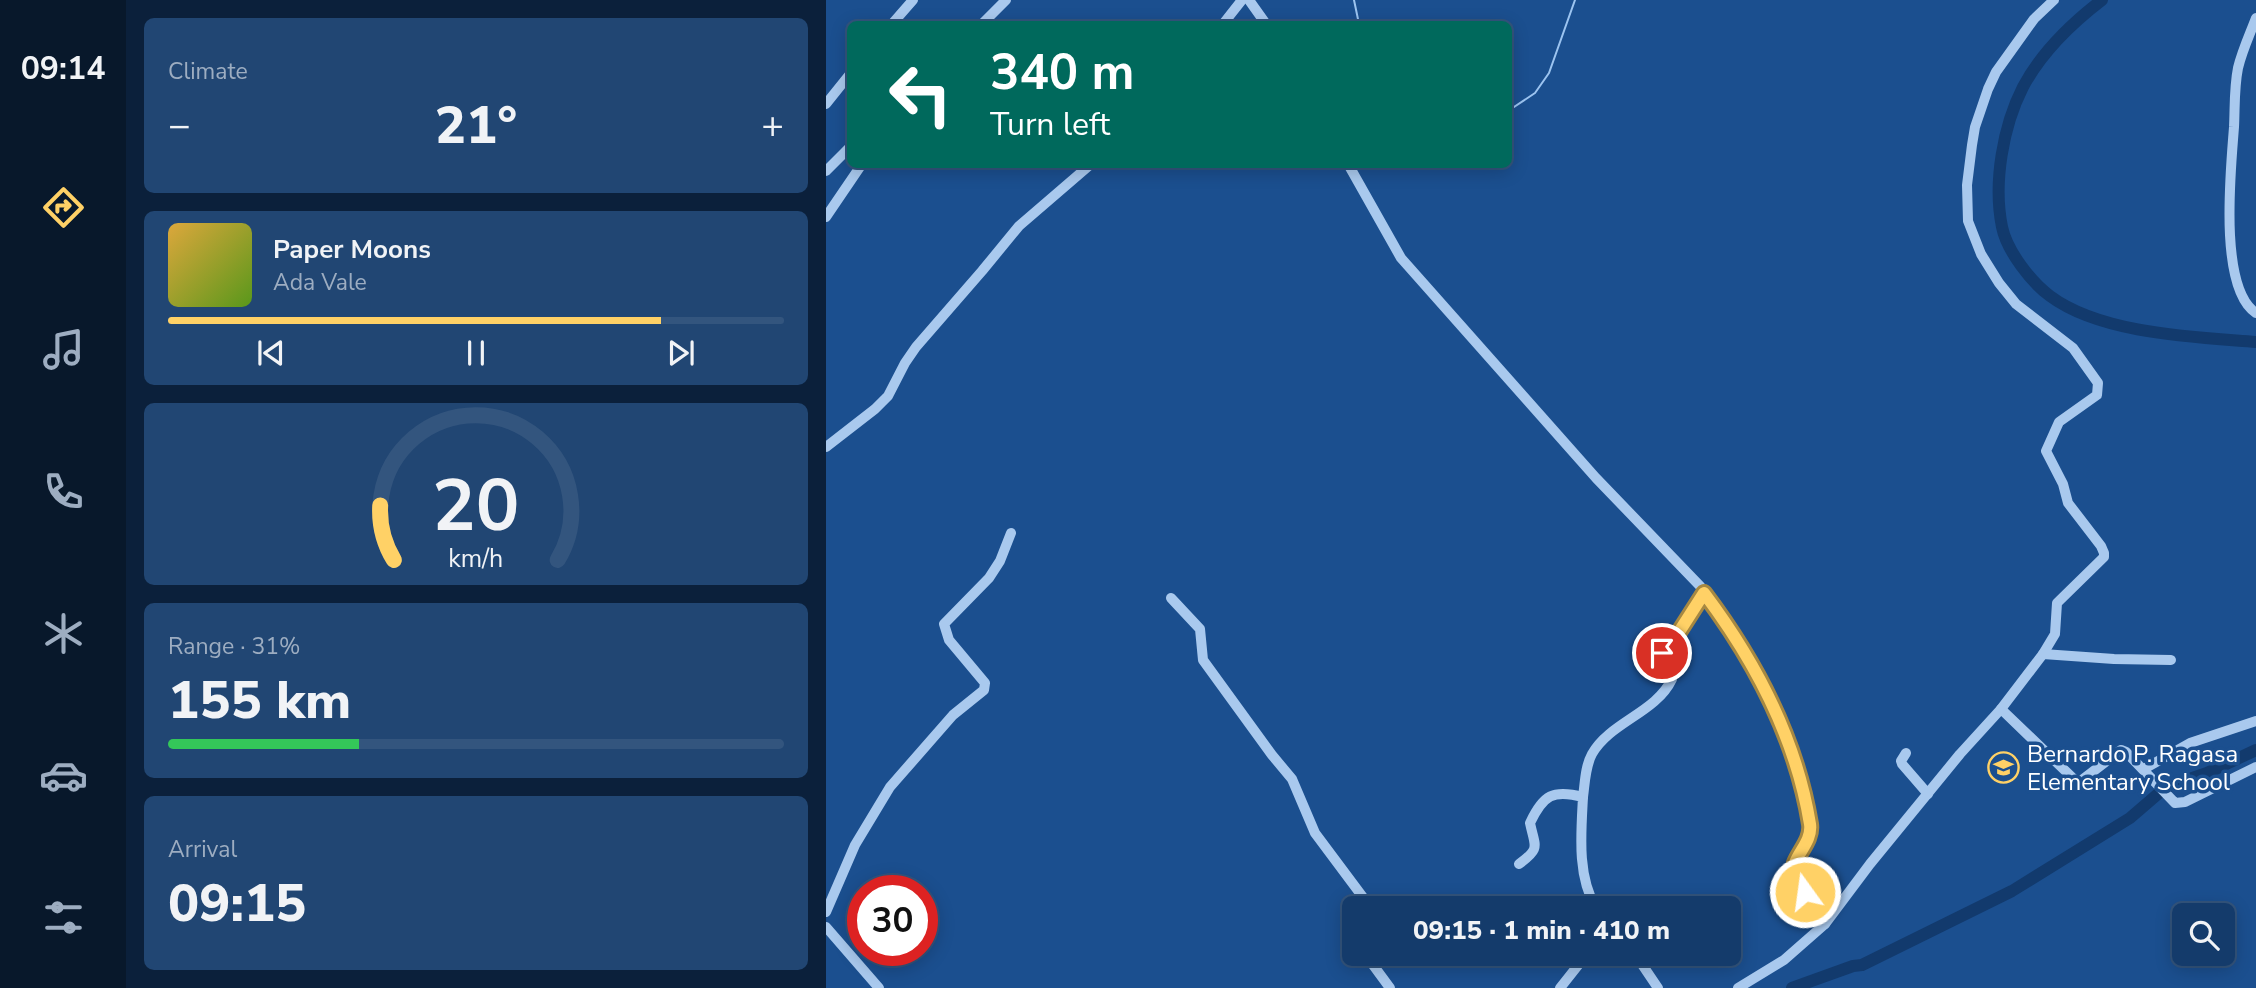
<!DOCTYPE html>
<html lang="en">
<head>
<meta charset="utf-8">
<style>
	body { margin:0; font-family:"Nunito Sans",sans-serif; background:#214673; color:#f1f3f6; height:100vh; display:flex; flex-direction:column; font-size:26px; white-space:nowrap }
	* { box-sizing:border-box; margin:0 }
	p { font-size:23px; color:#9dadc1 }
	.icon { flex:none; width:38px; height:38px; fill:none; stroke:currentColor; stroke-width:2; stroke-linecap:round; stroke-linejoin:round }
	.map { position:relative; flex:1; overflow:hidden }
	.panel { display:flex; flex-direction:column; gap:18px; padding:18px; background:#0b203b; width:700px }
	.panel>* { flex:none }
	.guide { position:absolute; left:21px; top:21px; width:665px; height:147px; border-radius:10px; box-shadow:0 4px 18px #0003,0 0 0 2px #33557e; background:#00695c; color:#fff; overflow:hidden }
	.tools { position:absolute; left:1346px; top:903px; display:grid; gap:14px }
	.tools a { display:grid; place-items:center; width:63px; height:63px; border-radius:10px; background:#143b6b; box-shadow:0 4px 18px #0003,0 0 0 2px #33557e; font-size:35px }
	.speed { position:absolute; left:21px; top:875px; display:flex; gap:14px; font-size:35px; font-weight:700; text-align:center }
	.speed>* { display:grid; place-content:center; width:91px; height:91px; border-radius:50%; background:#143b6b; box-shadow:0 4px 18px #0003,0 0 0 2px #33557e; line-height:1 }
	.speed .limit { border:10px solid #d22; background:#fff; color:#111 }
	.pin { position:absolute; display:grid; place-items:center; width:60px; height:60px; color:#fff; margin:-30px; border:4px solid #fff; border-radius:50%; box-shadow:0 2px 7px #0007 }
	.me { position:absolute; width:77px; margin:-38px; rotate:346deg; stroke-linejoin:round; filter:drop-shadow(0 0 5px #0008) }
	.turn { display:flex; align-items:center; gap:24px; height:147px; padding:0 28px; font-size:32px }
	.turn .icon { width:91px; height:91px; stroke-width:2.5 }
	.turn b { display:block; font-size:49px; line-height:60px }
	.big { font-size:52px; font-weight:800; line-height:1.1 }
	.panel .card { flex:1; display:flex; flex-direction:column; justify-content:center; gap:10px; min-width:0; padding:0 24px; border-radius:10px; background:#214673 }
	.panel .dial { align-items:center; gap:0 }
	.dial svg { height:182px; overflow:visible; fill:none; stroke:#33557e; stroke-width:7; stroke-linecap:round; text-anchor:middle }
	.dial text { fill:#f1f3f6; stroke:none }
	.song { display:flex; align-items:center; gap:21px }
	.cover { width:84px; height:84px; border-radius:10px; background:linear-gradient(135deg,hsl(40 70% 55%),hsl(90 70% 35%)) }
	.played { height:7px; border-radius:4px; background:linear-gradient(90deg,#ffd166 80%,#33557e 80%) }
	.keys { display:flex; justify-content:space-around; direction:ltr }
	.heat { display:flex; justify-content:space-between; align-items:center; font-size:38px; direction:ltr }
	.charge { height:10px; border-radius:5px; background:linear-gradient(90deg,#34c759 31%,#33557e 0) }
	.trip { position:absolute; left:516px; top:896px; width:399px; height:70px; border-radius:10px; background:#143b6b; box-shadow:0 4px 18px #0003,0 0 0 2px #33557e; font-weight:800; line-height:70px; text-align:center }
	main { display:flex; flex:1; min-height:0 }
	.dock { display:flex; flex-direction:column; width:126px; justify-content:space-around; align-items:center; background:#08182b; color:#9dadc1 }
	.dock .icon { width:49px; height:49px }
	.dock .on { color:#ffd166 }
	.dock b { font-size:32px; color:#f1f3f6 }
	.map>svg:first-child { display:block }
</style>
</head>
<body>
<main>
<nav class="dock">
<b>09:14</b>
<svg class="icon on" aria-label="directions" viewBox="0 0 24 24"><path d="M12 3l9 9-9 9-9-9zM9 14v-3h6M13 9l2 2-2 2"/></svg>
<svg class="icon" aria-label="music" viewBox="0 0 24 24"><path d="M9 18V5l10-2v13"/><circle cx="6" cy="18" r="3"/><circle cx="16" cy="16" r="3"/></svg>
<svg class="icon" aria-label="phone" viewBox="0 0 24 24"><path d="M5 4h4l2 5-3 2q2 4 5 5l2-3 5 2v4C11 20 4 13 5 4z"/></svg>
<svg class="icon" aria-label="climate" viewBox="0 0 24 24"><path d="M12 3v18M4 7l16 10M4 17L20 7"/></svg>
<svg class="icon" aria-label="car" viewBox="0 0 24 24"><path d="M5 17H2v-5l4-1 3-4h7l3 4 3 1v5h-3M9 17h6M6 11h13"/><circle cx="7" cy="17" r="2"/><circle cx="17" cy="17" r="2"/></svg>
<svg class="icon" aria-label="filters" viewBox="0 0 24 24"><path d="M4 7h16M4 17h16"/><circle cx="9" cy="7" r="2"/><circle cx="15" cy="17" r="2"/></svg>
</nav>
<section class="panel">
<div class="card"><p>Climate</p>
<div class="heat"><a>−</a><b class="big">21°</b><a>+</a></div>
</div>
<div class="card">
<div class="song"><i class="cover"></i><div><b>Paper Moons</b><p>Ada Vale</p></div></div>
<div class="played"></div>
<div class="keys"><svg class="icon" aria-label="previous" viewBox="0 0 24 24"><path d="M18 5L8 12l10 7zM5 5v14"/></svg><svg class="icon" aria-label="pause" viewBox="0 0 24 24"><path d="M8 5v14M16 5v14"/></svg><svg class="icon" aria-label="next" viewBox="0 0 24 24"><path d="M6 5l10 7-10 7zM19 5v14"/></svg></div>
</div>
<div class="card dial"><svg viewBox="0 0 100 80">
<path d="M14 69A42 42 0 1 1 86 69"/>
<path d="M14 69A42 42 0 0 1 8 45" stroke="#ffd166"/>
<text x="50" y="56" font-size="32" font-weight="700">20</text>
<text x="50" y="72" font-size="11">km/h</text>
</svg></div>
<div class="card"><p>Range · 31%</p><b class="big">155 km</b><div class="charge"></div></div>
<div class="card"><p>Arrival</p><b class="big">09:15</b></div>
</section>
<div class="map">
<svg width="1430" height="988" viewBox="0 0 1430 988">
	<rect width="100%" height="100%" fill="#1b4f8f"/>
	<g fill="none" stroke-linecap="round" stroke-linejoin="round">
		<!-- stream -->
		<g stroke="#9cc4f0" stroke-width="2">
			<path d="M528,0L533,24"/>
			<path d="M682,111L709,93L723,73L749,0"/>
		</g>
		<!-- river -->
		<g stroke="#123a6d" stroke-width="12">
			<path d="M1276,0C1246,23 1215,53 1197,87C1177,126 1167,183 1176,227C1181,251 1205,282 1224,296C1275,334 1368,337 1430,342"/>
			<path d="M966,988L1027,966L1036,965L1186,891L1304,818L1340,787L1381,773L1430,750"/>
		</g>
		<!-- minor -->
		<g stroke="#a9c9ee" stroke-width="10">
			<path d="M423,0L440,24"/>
			<path d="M1430,18C1424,34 1416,51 1412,68C1408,88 1409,107 1408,127C1405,168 1392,288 1430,313"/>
			<path d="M66,24L87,0"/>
			<path d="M156,24L180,0"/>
			<path d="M397,24L416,0"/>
			<path d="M0,104L24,74"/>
			<path d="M522,164L575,258L770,478L874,586L909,634L938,686L956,724L978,793L984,831C982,847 965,859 969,876L999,924"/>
			<path d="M0,171L24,147"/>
			<path d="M0,217L36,164"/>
			<path d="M0,447L49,409L62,396L79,363L90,347L156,271L193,226L265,164"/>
			<path d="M345,598L374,629L377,660L446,755L466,779L489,833L545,908"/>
			<path d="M1217,654L1288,659L1345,660"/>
			<path d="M1175,709L1252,783L1295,750L1300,752L1349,803L1359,802L1430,767"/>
			<path d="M1080,753L1075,761L1076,764L1102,794"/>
			<path d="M1318,769L1364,743L1430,721"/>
			<path d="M757,797C759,783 759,767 766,754C784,722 830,713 846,679L836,660V653L853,632L878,593"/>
			<path d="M693,864C715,848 709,847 704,823C717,795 727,789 757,797C755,834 751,876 770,908"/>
			<path d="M0,912L29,845L64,787L127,715L158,690L159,683L123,640L118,624L163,578L174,561L185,533"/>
			<path d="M0,927L53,988"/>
			<path d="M539,954L564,988"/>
			<path d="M809,954L832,988"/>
			<path d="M734,988L761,954"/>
			<path d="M912,988L958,960L999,924L1044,864L1134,754L1175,709L1217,654L1229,634L1231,603L1278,557V553L1275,546L1242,503L1237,484L1220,451L1233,422L1271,395L1272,383L1247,348L1190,304L1173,283L1155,254L1142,221L1141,185L1146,145L1149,127L1162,89L1170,72L1208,19L1228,0"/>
		</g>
	</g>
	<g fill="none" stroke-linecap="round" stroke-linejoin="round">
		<defs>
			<path id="route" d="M836,653L853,632L878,593C930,662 970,738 984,824C987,844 964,858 968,874C970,880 975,886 979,892"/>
		</defs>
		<!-- route casing -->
		<use href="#route" stroke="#a68842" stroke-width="18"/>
		<!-- route -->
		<use href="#route" stroke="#ffd166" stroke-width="12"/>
	</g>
	<!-- icons -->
	<defs>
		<symbol id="school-ring" viewBox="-11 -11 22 22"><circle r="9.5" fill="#1b4f8f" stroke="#ffd166" stroke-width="1.5"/><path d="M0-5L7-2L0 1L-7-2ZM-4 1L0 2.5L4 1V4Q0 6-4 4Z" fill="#ffd166"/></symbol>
	</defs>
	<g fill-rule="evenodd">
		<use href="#school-ring" x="1160" y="750" width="35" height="35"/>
	</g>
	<g text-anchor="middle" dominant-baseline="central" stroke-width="7" stroke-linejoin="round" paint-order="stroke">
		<!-- poi labels -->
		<g font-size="24" fill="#fff" stroke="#1b4f8f" text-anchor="start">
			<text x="1201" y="754">Bernardo P. Ragasa<tspan x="1201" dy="28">Elementary School</tspan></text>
		</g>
	</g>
</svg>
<div class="tools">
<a><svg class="icon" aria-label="search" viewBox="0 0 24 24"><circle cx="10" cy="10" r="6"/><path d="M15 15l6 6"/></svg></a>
</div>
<div class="speed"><div class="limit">30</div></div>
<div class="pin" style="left:836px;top:653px;background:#d93025"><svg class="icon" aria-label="arrive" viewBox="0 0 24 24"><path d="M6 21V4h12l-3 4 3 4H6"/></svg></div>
<svg class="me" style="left:979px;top:892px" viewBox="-20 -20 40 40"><circle r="17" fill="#ffd166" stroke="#fff" stroke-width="3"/><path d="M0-11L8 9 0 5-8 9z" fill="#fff"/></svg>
<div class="trip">09:15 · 1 min · 410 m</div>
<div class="guide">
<div class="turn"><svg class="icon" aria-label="left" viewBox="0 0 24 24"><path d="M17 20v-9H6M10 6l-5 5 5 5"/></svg><div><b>340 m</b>Turn left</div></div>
</div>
</div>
</main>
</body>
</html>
